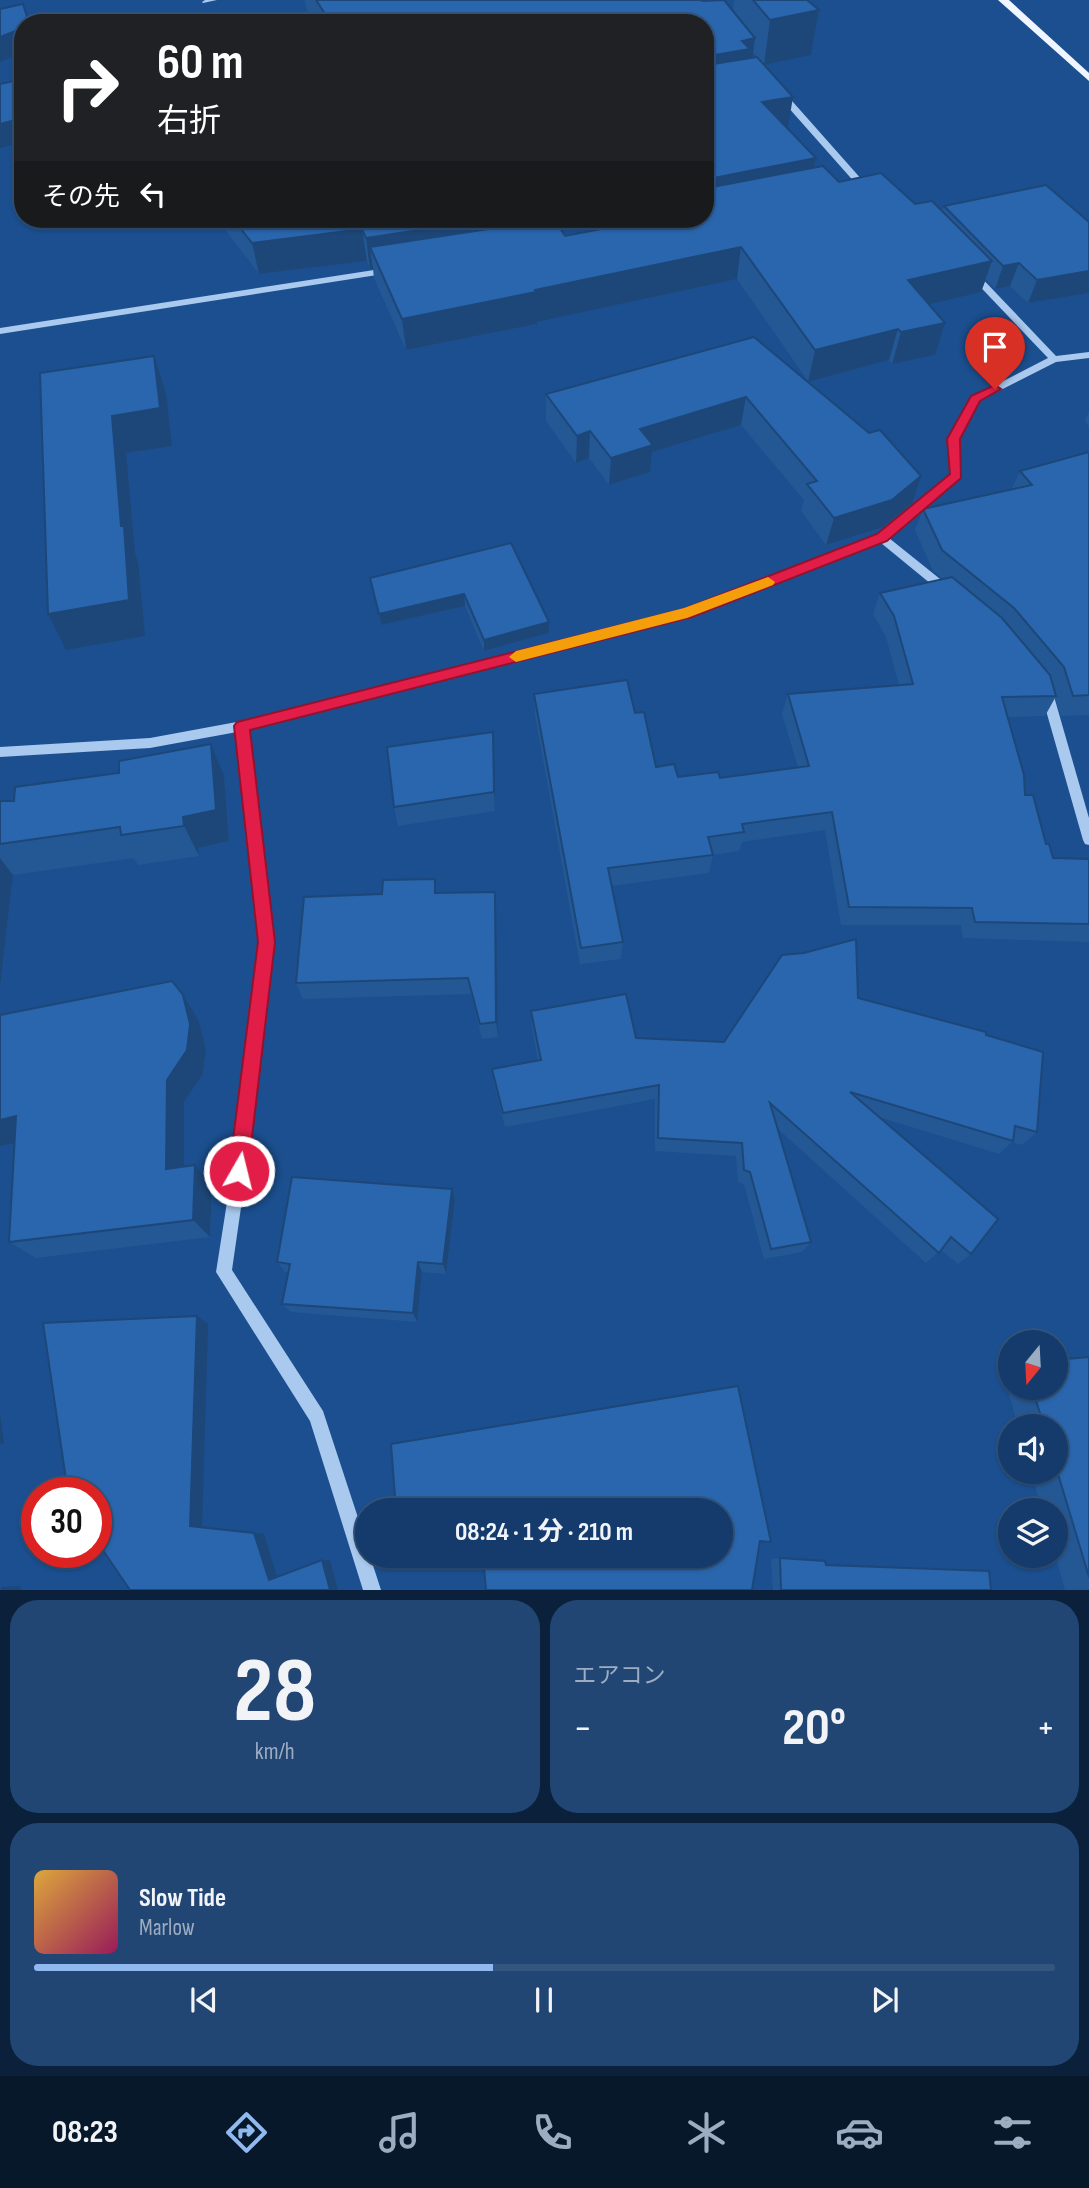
<!DOCTYPE html>
<html lang="ja">
<head>
<meta charset="utf-8">
<style>
	body { margin:0; font-family:"Sofia Sans Condensed","Noto Sans JP",sans-serif; background:#214673; color:#f1f3f6; height:100vh; display:flex; flex-direction:column; font-size:26px; white-space:nowrap }
	* { box-sizing:border-box; margin:0 }
	p { font-size:23px; color:#9dadc1 }
	.icon { flex:none; width:38px; height:38px; fill:none; stroke:currentColor; stroke-width:2; stroke-linecap:round; stroke-linejoin:round }
	.map { position:relative; height:1590px; overflow:hidden }
	.details { display:flex; flex-direction:column; gap:10px; padding:10px; background:#0b203b; flex:1 }
	.details>* { flex:none }
	.banner { position:absolute; left:14px; top:14px; width:700px; height:214px; border-radius:28px; box-shadow:0 2px 5px #0004,0 0 0 2px #33557e; background:#202124; color:#fff; overflow:hidden }
	.needle { width:46px; rotate:198deg }
	.controls { position:absolute; left:998px; top:1330px; display:grid; gap:14px }
	.controls a { display:grid; place-items:center; width:70px; height:70px; border-radius:50%; background:#143b6b; box-shadow:0 2px 5px #0004,0 0 0 2px #33557e; font-size:35px }
	.speed { position:absolute; left:21px; top:1477px; display:flex; gap:14px; font-size:35px; font-weight:700; text-align:center }
	.speed>* { display:grid; place-content:center; width:91px; height:91px; border-radius:50%; background:#143b6b; box-shadow:0 2px 5px #0004,0 0 0 2px #33557e; line-height:1 }
	.speed .limit { border:10px solid #d22; background:#fff; color:#111 }
	.pin { position:absolute; display:grid; place-items:center; width:60px; height:60px; color:#fff; margin:-72px -30px; border-radius:50% 50% 50% 0; rotate:-45deg; box-shadow:0 0 7px #0007 }
	.pin .icon { rotate:45deg }
	.me { position:absolute; width:77px; margin:-38px; rotate:8deg; stroke-linejoin:round; filter:drop-shadow(0 0 5px #0008) }
	.turn { display:flex; align-items:center; gap:24px; height:147px; padding:0 28px; font-size:32px }
	.turn .icon { width:91px; height:91px; stroke-width:2.5 }
	.turn b { display:block; font-size:49px; line-height:60px }
	.then { display:flex; align-items:center; height:66px; padding:0 28px; background:#0003; gap:14px; font-size:26px }
	.big { font-size:52px; font-weight:700; line-height:1.1 }
	.details .card { flex:1; display:flex; flex-direction:column; justify-content:center; gap:10px; min-width:0; padding:0 24px; border-radius:28px; background:#214673 }
	.details .dial { align-items:center; gap:0 }
	.dial b { font-size:91px; line-height:1 }
	.song { display:flex; align-items:center; gap:21px }
	.cover { width:84px; height:84px; border-radius:10px; background:linear-gradient(135deg,hsl(40 70% 55%),hsl(330 70% 35%)) }
	.played { height:7px; border-radius:4px; background:linear-gradient(90deg,#90b9f0 45%,#33557e 45%) }
	.keys { display:flex; justify-content:space-around; direction:ltr }
	.heat { display:flex; justify-content:space-between; align-items:center; font-size:38px; direction:ltr }
	.details .tiles { flex:1; display:grid; gap:10px; grid-template-columns:1fr 1fr }
	.card:last-child { grid-column:span 2 }
	.trip { position:absolute; left:355px; top:1498px; width:378px; height:70px; border-radius:35px; background:#143b6b; box-shadow:0 2px 5px #0004,0 0 0 2px #33557e; font-weight:700; line-height:70px; text-align:center }
	.dock { display:flex; height:112px; justify-content:space-around; align-items:center; background:#08182b; color:#9dadc1 }
	.dock .icon { width:49px; height:49px }
	.dock .selected { color:#90b9f0 }
	.dock b { font-size:32px; color:#f1f3f6 }
	.map>svg:first-child { display:block }
</style>
</head>
<body>
<div class="map">
<svg width="1089" height="1590" viewBox="0 0 1089 1590">
	<rect width="100%" height="100%" fill="#1b4f8f"/>
	<g fill="none" stroke-linecap="round" stroke-linejoin="round">
		<!-- minor -->
		<g fill="#a9c9ee" fill-rule="evenodd">
			<path d="M205,0H217L203,3L202,2Z"/>
			<path d="M779,93H785L863,181L872,187V191H866L857,185L779,97Z"/>
			<path d="M387,268L390,269V273L0,334V328Z"/>
			<path d="M972,270L975,271L1056,356L1089,352V358L1056,362L979,401L959,439L960,477L889,538L950,587L951,590L950,593H942L881,543L687,617L248,729L273,942L250,1145L232,1270L323,1411L368,1548V1556H370L381,1590H363L310,1421L216,1272L236,1145L259,942L237,732L150,748L0,757V747L150,738L242,721L685,610L878,535L951,474L949,439L972,397L1048,358L969,275V271Z"/>
			<path d="M1047,689L1053,693L1089,818V845L1085,844L1083,840L1041,693Z"/>
		</g>
		<!-- major -->
		<path fill="#f0f6ff" fill-rule="evenodd" d="M998,0H1009L1089,73V81Z"/>
	</g>
	<!-- wall -->
	<g fill="#245895" fill-rule="evenodd">
		<path d="M305,0H701L733,11L734,0H807L819,10L811,55L764,65L788,127H786L816,158L814,168L839,182L942,211L944,206L1089,222V293L1028,303L1010,286L995,289L986,279L981,292L929,305L935,355L892,364L889,360L808,382L912,503L883,527L826,545L801,511L804,500L741,425L652,452L650,472L609,485L589,458L576,463L546,421V394L808,381L737,279L537,322V324L406,350L374,278L373,269H370L367,261L259,274L217,219H549L565,236L638,222L636,219H705V23H316L306,8ZM753,52L759,59L752,58Z"/>
		<path d="M1089,412V427L1085,420Z"/>
		<path d="M1089,452V715L1061,716L1055,698L1045,716L1007,717L1025,795L1053,858L1089,859V942L963,938L961,925H841L825,830L742,842L739,851L713,855L709,873L611,886L623,942L621,959L580,964L535,715L534,694L635,713L656,767L678,777L720,778L798,767L782,714L788,694L899,685L886,637L873,614L880,593L943,579L933,571L915,530L923,509L1012,489L1020,471Z"/>
		<path d="M511,543L549,633L484,651L465,606L381,625L370,578Z"/>
		<path d="M493,732L495,811L398,826L394,807Z"/>
		<path d="M224,776L229,841L198,848L199,856L138,865L134,858L13,875L0,988V801H14Z"/>
		<path d="M495,892L496,909L498,1037L482,1039L471,994L303,999L296,983L438,893Z"/>
		<path d="M858,998L986,1035L1037,1132L1022,1145L1012,1142L999,1154L879,1117L971,1254L958,1264L941,1250L926,1263L778,1129L811,1242L802,1252L764,1259L744,1184L738,1182L736,1156L655,1151V1099L505,1127L494,1084L492,1069L538,1061L532,1027L531,1011L636,1038L724,1042Z"/>
		<path d="M0,1015L199,1021L206,1049L203,1074L184,1102V1166L212,1185L210,1237L36,1258L9,1242L15,1143L0,1146Z"/>
		<path d="M455,1200L446,1274L422,1272L417,1322L291,1312L282,1304L288,1272H285L277,1262Z"/>
		<path d="M1089,1357V1590H1065L1055,1555V1510H1042L1031,1472H1055V1426H1018L1003,1373L1010,1370V1388H1055Z"/>
		<path d="M399,1556H482L405,1569H400Z"/>
		<path d="M780,1558L826,1565L991,1590H773L771,1559Z"/>
	</g>
	<!-- shaded-wall -->
	<g fill="#1d4779">
		<path d="M819,10L811,55L764,65L770,20Z"/>
		<path d="M23,28V53L0,62V37Z"/>
		<path d="M755,38L751,68L705,86L708,56L742,41Z"/>
		<path d="M793,97L788,127L757,133L762,102Z"/>
		<path d="M23,118V142L0,148V124Z"/>
		<path d="M816,158L810,189L705,210L708,179Z"/>
		<path d="M493,219H549L548,242L370,247L373,269H370L366,238Z"/>
		<path d="M362,229L367,261L259,274L252,243Z"/>
		<path d="M741,247L737,279L537,322V324L406,350L402,319Z"/>
		<path d="M992,261L981,292L899,312L908,280Z"/>
		<path d="M1019,263L1010,286L995,289L1003,266Z"/>
		<path d="M1089,271V293L1028,303L1037,280Z"/>
		<path d="M945,323L935,355L892,364L901,332Z"/>
		<path d="M898,329L889,360L808,382L815,350Z"/>
		<path d="M154,356L166,393L172,446L126,453L135,553L138,562L145,636L66,650L48,614L112,416Z"/>
		<path d="M746,397L741,425L652,452L650,472L609,485L611,458L640,429Z"/>
		<path d="M590,431L589,458L576,463L577,436Z"/>
		<path d="M921,476L912,503L883,527L826,545L834,518Z"/>
		<path d="M464,594L465,606L381,625L379,614Z"/>
		<path d="M549,622V633L484,651V640Z"/>
		<path d="M493,732L494,752L495,811L494,792Z"/>
		<path d="M211,744L224,776L229,841L198,848L199,856L184,826L183,817Z"/>
		<path d="M0,858L13,875L0,988Z"/>
		<path d="M495,892L496,909L498,1037L496,1022Z"/>
		<path d="M183,995L199,1021L206,1049L203,1074L184,1102V1188L166,1169L167,1080Z"/>
		<path d="M16,1116L41,1138L0,1146V1120Z"/>
		<path d="M195,1165L212,1185L210,1237L193,1220Z"/>
		<path d="M452,1189L455,1200L446,1274L443,1264Z"/>
		<path d="M418,1262L422,1272L417,1322L413,1313Z"/>
		<path d="M197,1316L208,1324L202,1528L190,1526Z"/>
		<path d="M0,1413L4,1444L0,1443Z"/>
		<path d="M254,1533L264,1534L278,1580H269Z"/>
		<path d="M322,1560H330L338,1590H330Z"/>
		<path d="M20,1586L21,1590H1V1587Z"/>
	</g>
	<!-- building -->
	<g fill="#2a66ad" stroke="#1d4779" stroke-width="2">
		<path d="M316,0H701L703,1L724,0L755,38L742,41L750,49L708,56L707,65L757,57L793,97L762,102L816,158L708,179L707,188L823,166L839,182L881,173L915,204L932,201L992,261L908,280L945,323L901,332L898,329L815,350L741,247L535,290L536,292L402,319L370,247L554,219L565,236L654,219H705V23H331Z"/>
		<path d="M753,0H807L819,10L770,20Z"/>
		<path d="M23,4L29,23H23V28L0,37V9Z"/>
		<path d="M23,79V118L0,124V84Z"/>
		<path d="M1046,185L1089,222V271L1037,280L1019,263L1003,266L944,206Z"/>
		<path d="M233,219H493L366,238L362,229L252,243Z"/>
		<path d="M754,337L869,433L880,430L921,476L892,500L834,518L807,484L817,481L746,397L640,429L653,445L611,458L590,431L577,436L546,394Z"/>
		<path d="M154,356L160,408L112,416L121,526H124L129,600L48,614L40,373Z"/>
		<path d="M1089,452V695L1073,696L1064,667L1014,608L942,550L923,509L1032,485L1020,471Z"/>
		<path d="M511,543L549,622L484,640L464,594L379,614L370,578Z"/>
		<path d="M952,577L1002,618L1050,675L1056,696L1002,697L1024,775L1025,795H1033L1046,844H1049L1053,858L1089,859V924L975,922L972,908L849,907L832,812L742,824L744,832L708,837L713,855L608,868L623,942L581,948L534,694L627,680L635,713L644,712L656,767L674,764L678,777L718,772L720,778L809,766L788,694L913,684L894,616L880,593Z"/>
		<path d="M493,732L494,792L394,807L387,747Z"/>
		<path d="M211,744L216,810L183,817L184,826L121,835L120,827L0,844V801H14L15,787L119,773V761Z"/>
		<path d="M435,879V893L495,892L496,1022L480,1024L468,978L296,983L304,897L382,894L383,880Z"/>
		<path d="M856,939L858,998L986,1032V1035L1043,1052L1037,1132L1015,1126L1013,1141L850,1092L998,1219L971,1254L951,1237L939,1253L770,1103L811,1242L771,1249L750,1172L744,1170L742,1143L658,1138L659,1085L503,1113L492,1069L541,1060L531,1011L626,994L636,1038L724,1042L782,955L804,953Z"/>
		<path d="M172,981L183,995L190,1024L187,1050L167,1080L166,1169L195,1165L193,1220L9,1242L16,1116L0,1120V1015Z"/>
		<path d="M292,1177L452,1189L443,1264L418,1262L413,1313L282,1304L290,1264L277,1262Z"/>
		<path d="M197,1316L190,1526L254,1533L269,1580L322,1560L330,1590H130L96,1540V1493H68L43,1323Z"/>
		<path d="M1089,1357V1577L1055,1464V1426H1044L1032,1388H1055V1360Z"/>
		<path d="M738,1386L771,1542L760,1541L752,1590H486L483,1556H721V1510H396L391,1444Z"/>
		<path d="M399,1556H477L400,1569Z"/>
		<path d="M780,1558L825,1561L826,1565L989,1571L991,1590H781Z"/>
	</g>
	<!-- route -->
	<path fill="#e11d48" stroke="#92132f" stroke-width="2" d="M995,385L1001,389L980,401L960,439L961,478L887,541L692,617L250,730L275,942L248,1171L246,1178L239,1181L232,1178L229,1171L258,942L234,726L237,722L684,609L877,534L950,474L947,439L971,396Z"/>
	<!-- slow -->
	<path fill="#f59e0b" d="M768,577L775,582L773,585L687,618L516,662L509,657L516,651L684,608Z"/>
</svg>
<div class="controls">
<a><svg class="needle" viewBox="-14 -14 28 28"><path d="M0-13l5 13h-10z" fill="#e53935"/><path d="M0 13l5-13h-10z" fill="#9dadc1"/></svg></a>
<a><svg class="icon" aria-label="sound" viewBox="0 0 24 24"><path d="M4 9h4l5-4v14l-5-4H4zM17 9q2 3 0 6"/></svg></a>
<a><svg class="icon" aria-label="layers" viewBox="0 0 24 24"><path d="M12 4l9 5-9 5-9-5zM3 14l9 5 9-5"/></svg></a>
</div>
<div class="speed"><div class="limit">30</div></div>
<div class="pin" style="left:995px;top:389px;background:#d93025"><svg class="icon" aria-label="arrive" viewBox="0 0 24 24"><path d="M6 21V4h12l-3 4 3 4H6"/></svg></div>
<svg class="me" style="left:239px;top:1171px" viewBox="-20 -20 40 40"><circle r="17" fill="#e11d48" stroke="#fff" stroke-width="3"/><path d="M0-11L8 9 0 5-8 9z" fill="#fff"/></svg>
<div class="trip">08:24 · 1 分 · 210 m</div>
<div class="banner">
<div class="turn"><svg class="icon" aria-label="right" viewBox="0 0 24 24"><path d="M7 20v-9h11M14 6l5 5-5 5"/></svg><div><b>60 m</b>右折</div></div>
<div class="then">その先<svg class="icon" aria-label="left" viewBox="0 0 24 24"><path d="M17 20v-9H6M10 6l-5 5 5 5"/></svg></div>
</div>
</div>
<section class="details">
<div class="tiles">
<div class="card dial"><b>28</b><p>km/h</p></div>
<div class="card"><p>エアコン</p>
<div class="heat"><a>−</a><b class="big">20°</b><a>+</a></div>
</div>
<div class="card">
<div class="song"><i class="cover"></i><div><b>Slow Tide</b><p>Marlow</p></div></div>
<div class="played"></div>
<div class="keys"><svg class="icon" aria-label="previous" viewBox="0 0 24 24"><path d="M18 5L8 12l10 7zM5 5v14"/></svg><svg class="icon" aria-label="pause" viewBox="0 0 24 24"><path d="M8 5v14M16 5v14"/></svg><svg class="icon" aria-label="next" viewBox="0 0 24 24"><path d="M6 5l10 7-10 7zM19 5v14"/></svg></div>
</div>
</div>
</section>
<nav class="dock">
<b>08:23</b>
<svg class="icon selected" aria-label="directions" viewBox="0 0 24 24"><path d="M12 3l9 9-9 9-9-9zM9 14v-3h6M13 9l2 2-2 2"/></svg>
<svg class="icon" aria-label="music" viewBox="0 0 24 24"><path d="M9 18V5l10-2v13"/><circle cx="6" cy="18" r="3"/><circle cx="16" cy="16" r="3"/></svg>
<svg class="icon" aria-label="phone" viewBox="0 0 24 24"><path d="M5 4h4l2 5-3 2q2 4 5 5l2-3 5 2v4C11 20 4 13 5 4z"/></svg>
<svg class="icon" aria-label="climate" viewBox="0 0 24 24"><path d="M12 3v18M4 7l16 10M4 17L20 7"/></svg>
<svg class="icon" aria-label="car" viewBox="0 0 24 24"><path d="M5 17H2v-5l4-1 3-4h7l3 4 3 1v5h-3M9 17h6M6 11h13"/><circle cx="7" cy="17" r="2"/><circle cx="17" cy="17" r="2"/></svg>
<svg class="icon" aria-label="filters" viewBox="0 0 24 24"><path d="M4 7h16M4 17h16"/><circle cx="9" cy="7" r="2"/><circle cx="15" cy="17" r="2"/></svg>
</nav>
</body>
</html>
